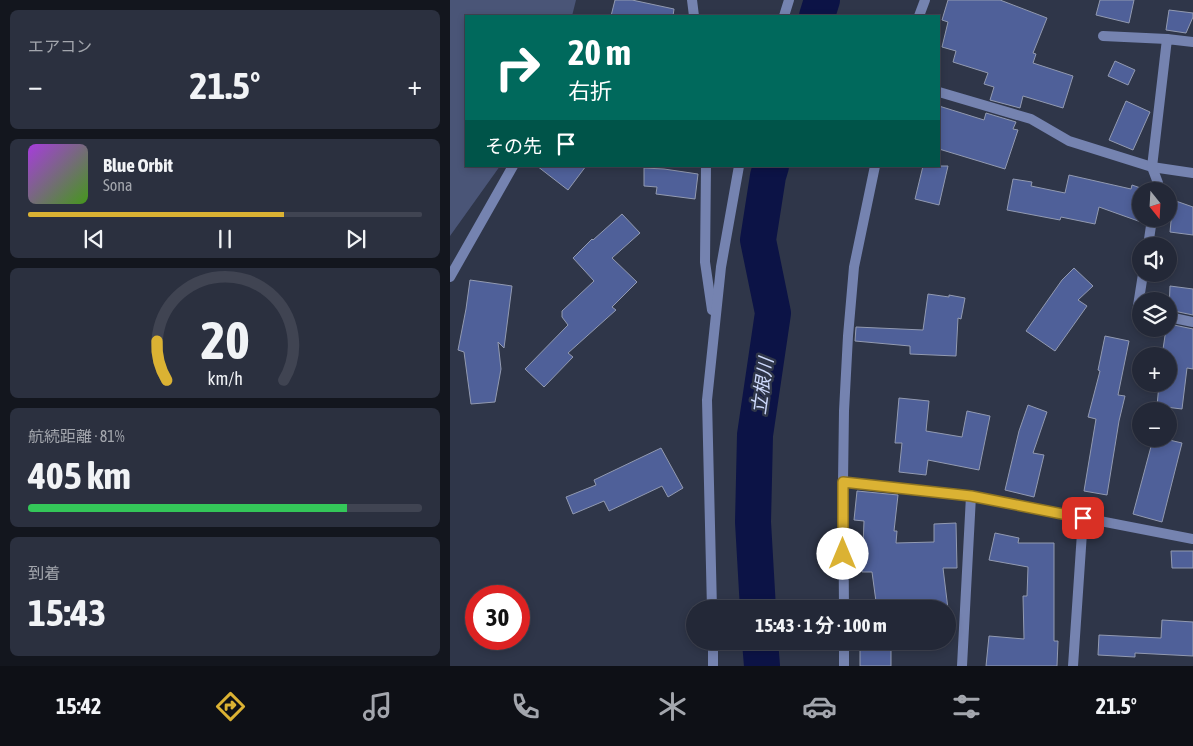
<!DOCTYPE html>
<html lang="ja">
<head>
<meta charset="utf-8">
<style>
	body { margin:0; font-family:"Asap Condensed","Noto Sans JP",sans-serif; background:#2b303f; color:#f1f3f6; height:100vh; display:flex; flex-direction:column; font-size:19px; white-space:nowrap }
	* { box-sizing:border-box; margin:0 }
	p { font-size:16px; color:#a3a6ad }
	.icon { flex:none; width:28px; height:28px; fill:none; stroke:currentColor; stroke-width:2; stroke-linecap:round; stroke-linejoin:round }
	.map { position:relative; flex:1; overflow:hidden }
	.sheet { display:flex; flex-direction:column; gap:10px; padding:10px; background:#13161e; width:450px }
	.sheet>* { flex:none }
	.hud { position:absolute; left:15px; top:15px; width:475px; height:152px; border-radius:0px; box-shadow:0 2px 8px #0003,0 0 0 1px #404452; background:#00695c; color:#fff; overflow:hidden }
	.needle { width:32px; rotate:162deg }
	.fabs { position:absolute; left:682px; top:182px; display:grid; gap:10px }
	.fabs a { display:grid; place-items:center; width:45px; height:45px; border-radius:50%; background:#232837; box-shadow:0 2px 8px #0003,0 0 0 1px #404452; font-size:25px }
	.speed { position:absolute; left:15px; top:585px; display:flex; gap:10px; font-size:25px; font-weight:700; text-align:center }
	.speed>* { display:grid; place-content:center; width:65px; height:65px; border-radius:50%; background:#232837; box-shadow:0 2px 8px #0003,0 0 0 1px #404452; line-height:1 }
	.speed .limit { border:8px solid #d22; background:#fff; color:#111 }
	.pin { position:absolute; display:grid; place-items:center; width:42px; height:42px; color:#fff; margin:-21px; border-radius:10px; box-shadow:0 2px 8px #0006 }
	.me { position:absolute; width:55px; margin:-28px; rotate:0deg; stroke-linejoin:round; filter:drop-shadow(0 0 4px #0008) }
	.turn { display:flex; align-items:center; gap:18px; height:105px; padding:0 20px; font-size:22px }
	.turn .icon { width:65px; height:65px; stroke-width:2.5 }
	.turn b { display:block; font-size:35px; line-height:42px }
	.then { display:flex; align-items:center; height:48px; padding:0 20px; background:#0003; gap:10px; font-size:19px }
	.big { font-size:38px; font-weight:700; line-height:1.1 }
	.sheet .widget { flex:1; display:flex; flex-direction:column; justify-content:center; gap:8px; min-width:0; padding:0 18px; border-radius:8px; background:#2b303f }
	.sheet .dial { align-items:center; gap:0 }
	.dial svg { height:130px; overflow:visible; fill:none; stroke:#404452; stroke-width:7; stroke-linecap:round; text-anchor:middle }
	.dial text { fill:#f1f3f6; stroke:none }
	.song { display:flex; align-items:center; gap:15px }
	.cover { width:60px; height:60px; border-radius:8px; background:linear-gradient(135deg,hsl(280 70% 55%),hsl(100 70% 35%)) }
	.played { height:5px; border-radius:2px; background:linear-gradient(90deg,#dbb233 65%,#404452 65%) }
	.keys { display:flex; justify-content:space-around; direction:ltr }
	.heat { display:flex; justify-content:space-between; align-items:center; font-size:28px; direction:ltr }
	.charge { height:8px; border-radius:4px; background:linear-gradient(90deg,#34c759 81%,#404452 0) }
	.trip { position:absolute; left:236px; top:600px; width:270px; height:50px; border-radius:25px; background:#232837; box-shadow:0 2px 8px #0003,0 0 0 1px #404452; font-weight:700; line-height:50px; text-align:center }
	.tab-bar { display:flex; height:80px; justify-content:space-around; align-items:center; background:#0e1016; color:#a3a6ad }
	.tab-bar .icon { width:35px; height:35px }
	.tab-bar .selected { color:#dbb233 }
	.tab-bar b { font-size:22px; color:#f1f3f6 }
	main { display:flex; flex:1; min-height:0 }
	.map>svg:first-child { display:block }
</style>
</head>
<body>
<main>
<section class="sheet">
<div class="widget"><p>エアコン</p>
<div class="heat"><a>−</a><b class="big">21.5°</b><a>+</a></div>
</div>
<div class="widget">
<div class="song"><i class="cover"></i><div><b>Blue Orbit</b><p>Sona</p></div></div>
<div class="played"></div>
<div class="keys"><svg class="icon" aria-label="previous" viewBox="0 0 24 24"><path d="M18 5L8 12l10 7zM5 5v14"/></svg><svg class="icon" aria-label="pause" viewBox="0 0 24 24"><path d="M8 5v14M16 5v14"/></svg><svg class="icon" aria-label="next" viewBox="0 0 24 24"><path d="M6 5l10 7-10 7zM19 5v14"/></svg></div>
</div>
<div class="widget dial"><svg viewBox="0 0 100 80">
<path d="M14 69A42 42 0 1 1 86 69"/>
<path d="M14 69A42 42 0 0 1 8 45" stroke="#dbb233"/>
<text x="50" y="56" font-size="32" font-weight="700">20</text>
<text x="50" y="72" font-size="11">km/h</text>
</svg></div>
<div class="widget"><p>航続距離 · 81%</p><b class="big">405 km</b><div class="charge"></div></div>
<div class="widget"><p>到着</p><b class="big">15:43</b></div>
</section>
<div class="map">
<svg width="743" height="666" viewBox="0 0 743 666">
	<rect width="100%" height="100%" fill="#2f3649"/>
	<!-- green -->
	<path fill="#4a5577" d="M0,0H126L122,16H16V166H50L0,236Z"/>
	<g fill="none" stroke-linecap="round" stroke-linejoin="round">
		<!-- river -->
		<g stroke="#0c1346" stroke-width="36">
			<path d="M367,16L372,0"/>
			<path d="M308,609L303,522L305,435L323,313L308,240L318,176L321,166"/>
			<path d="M310,641L312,666"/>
		</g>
	</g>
	<!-- building -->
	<g fill="#4f6099" stroke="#929ab1">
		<path d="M165,0H182L224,9L223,16H161Z"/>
		<path d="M498,0H550L597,18L583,53L586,54L583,63L623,76L613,108L573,96L570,108L540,100L544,87L534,84L538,73L503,62L506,51L492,47L498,22L492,20Z"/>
		<path d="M650,0H684L679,23L646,15Z"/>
		<path d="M719,10L743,13V17L736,33L716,30Z"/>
		<path d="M665,61L685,70L678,85L658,76Z"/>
		<path d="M676,101L700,112L683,150L659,140Z"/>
		<path d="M489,106L534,120L536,113L566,122L563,129L568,130L555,169L489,149Z"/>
		<path d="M87,166H136L118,190Z"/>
		<path d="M473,166H498L489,205L465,199Z"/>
		<path d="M194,168L214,169L248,174L245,199L206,194L207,187L194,186Z"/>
		<path d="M619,175L681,189L682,185L699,191H691L692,219L691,222L649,207L645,224L611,217L610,220L557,210L563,179L582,182L581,186L615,193Z"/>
		<path d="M723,200L743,207V235L720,232Z"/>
		<path d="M172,214L190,233L162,258L187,282L162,307L166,310L118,353L123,357L94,387L75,369L118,325L112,317V311L144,281L123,258L142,239L143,240Z"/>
		<path d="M624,268L643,286L628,300L637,306L605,351L576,331L612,280Z"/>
		<path d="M20,280L62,286L54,348L48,342L51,369L45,402L21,404L14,352L8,350L16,309Z"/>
		<path d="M720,286L743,289V315L719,310Z"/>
		<path d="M478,294L499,297V295L515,298L511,319L508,318L506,356L460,354V346L405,341L406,327L473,330Z"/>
		<path d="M719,324L743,329V369L737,368L732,409L707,406L709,384H719V356H712L716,329H719Z"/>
		<path d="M655,336L679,341L668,395L675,396L669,421L657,495L634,491L646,419L638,417L650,371L648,370Z"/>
		<path d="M449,398L479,401L476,431L512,437L517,411L540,416L529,470L478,460L476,475L449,472L452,443H445Z"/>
		<path d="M578,405L597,412L583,453L594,455L584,497L555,490L569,431Z"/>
		<path d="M703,439H715L732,443L712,522L683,514Z"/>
		<path d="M211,448L233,488L218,497L212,486L159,511L154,501L123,514L116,497L146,485L144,480Z"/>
		<path d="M407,491L448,495L444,531H447L446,543L484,542V524L506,523L507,568H493L498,609H427L422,572H412L414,521L404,520Z"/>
		<path d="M545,533L569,538L568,543H604V641H608L607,666H536L539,636L574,639L573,596H577L578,567L539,560Z"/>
		<path d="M721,551H743V568H722Z"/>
		<path d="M712,620L743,622V656L685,653V657L648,655L649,635L711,638Z"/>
		<rect x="410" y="647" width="31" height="19"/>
	</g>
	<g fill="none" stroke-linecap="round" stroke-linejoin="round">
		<!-- minor -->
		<g stroke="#7583b0" stroke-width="10">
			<path d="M242,0L244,16"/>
			<path d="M334,16L339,0"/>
			<path d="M469,16L475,0"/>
			<path d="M653,36L717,39"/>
			<path d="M489,92L581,119L619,141L702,167L743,173"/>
			<path d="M256,166L255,262L262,310"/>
			<path d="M706,191L708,183L702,167L717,39L743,42"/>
			<path d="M698,246L702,219"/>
			<path d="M0,277L63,166"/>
			<path d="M691,313L687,312L693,274"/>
			<path d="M719,317L743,322"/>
			<path d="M393,482L521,496L743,539"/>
			<path d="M262,609L257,400L271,267L289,166"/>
			<path d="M394,609L393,482L394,411L398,336L404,267L425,166"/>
			<path d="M394,641V666"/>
			<path d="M263,666V641"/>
			<path d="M512,666L521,496"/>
			<path d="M623,666L633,518"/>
		</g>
	</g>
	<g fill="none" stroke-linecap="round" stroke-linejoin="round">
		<defs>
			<path id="route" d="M393,554V482L521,496L633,518"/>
		</defs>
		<!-- route casing -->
		<use href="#route" stroke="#8e7421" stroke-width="12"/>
		<!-- route -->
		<use href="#route" stroke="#dbb233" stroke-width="9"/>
	</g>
	<g text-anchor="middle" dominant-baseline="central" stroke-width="5" stroke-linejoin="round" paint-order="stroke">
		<!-- water labels -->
		<g font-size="19" font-style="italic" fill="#cdd9fc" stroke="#2f3649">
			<text transform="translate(312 386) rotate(-82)">立根川</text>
		</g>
	</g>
</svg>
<div class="fabs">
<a><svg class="needle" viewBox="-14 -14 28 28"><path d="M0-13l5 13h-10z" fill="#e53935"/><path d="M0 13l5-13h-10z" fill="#a3a6ad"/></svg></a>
<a><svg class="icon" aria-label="sound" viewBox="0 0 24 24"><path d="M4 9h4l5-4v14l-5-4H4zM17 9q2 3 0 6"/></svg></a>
<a><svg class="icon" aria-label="layers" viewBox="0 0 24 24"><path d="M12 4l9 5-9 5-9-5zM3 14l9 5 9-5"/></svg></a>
<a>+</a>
<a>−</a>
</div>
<div class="speed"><div class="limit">30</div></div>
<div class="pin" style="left:633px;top:518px;background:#d93025"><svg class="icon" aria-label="arrive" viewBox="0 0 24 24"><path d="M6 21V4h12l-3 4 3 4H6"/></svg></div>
<svg class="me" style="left:393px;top:554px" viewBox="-20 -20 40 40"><circle r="19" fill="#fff"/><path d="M0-13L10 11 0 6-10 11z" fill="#dbb233"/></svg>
<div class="trip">15:43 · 1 分 · 100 m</div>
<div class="hud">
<div class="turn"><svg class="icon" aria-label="right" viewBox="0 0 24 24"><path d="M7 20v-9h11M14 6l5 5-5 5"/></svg><div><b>20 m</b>右折</div></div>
<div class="then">その先<svg class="icon" aria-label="arrive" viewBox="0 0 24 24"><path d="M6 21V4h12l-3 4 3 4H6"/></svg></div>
</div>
</div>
</main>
<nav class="tab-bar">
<b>15:42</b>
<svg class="icon selected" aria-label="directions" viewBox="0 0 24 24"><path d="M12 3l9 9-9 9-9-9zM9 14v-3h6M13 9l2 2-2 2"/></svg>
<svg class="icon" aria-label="music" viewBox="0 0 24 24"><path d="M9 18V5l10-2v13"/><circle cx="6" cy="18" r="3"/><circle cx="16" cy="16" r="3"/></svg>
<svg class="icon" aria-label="phone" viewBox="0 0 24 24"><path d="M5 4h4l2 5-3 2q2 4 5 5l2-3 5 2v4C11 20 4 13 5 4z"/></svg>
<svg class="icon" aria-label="climate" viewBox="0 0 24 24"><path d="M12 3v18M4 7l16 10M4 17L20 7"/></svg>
<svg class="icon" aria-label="car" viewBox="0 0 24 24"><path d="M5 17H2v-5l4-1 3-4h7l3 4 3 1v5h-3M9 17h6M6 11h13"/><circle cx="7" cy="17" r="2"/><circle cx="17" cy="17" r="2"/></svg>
<svg class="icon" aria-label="filters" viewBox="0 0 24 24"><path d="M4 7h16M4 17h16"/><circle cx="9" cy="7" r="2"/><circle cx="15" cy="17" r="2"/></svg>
<b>21.5°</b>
</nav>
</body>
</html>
